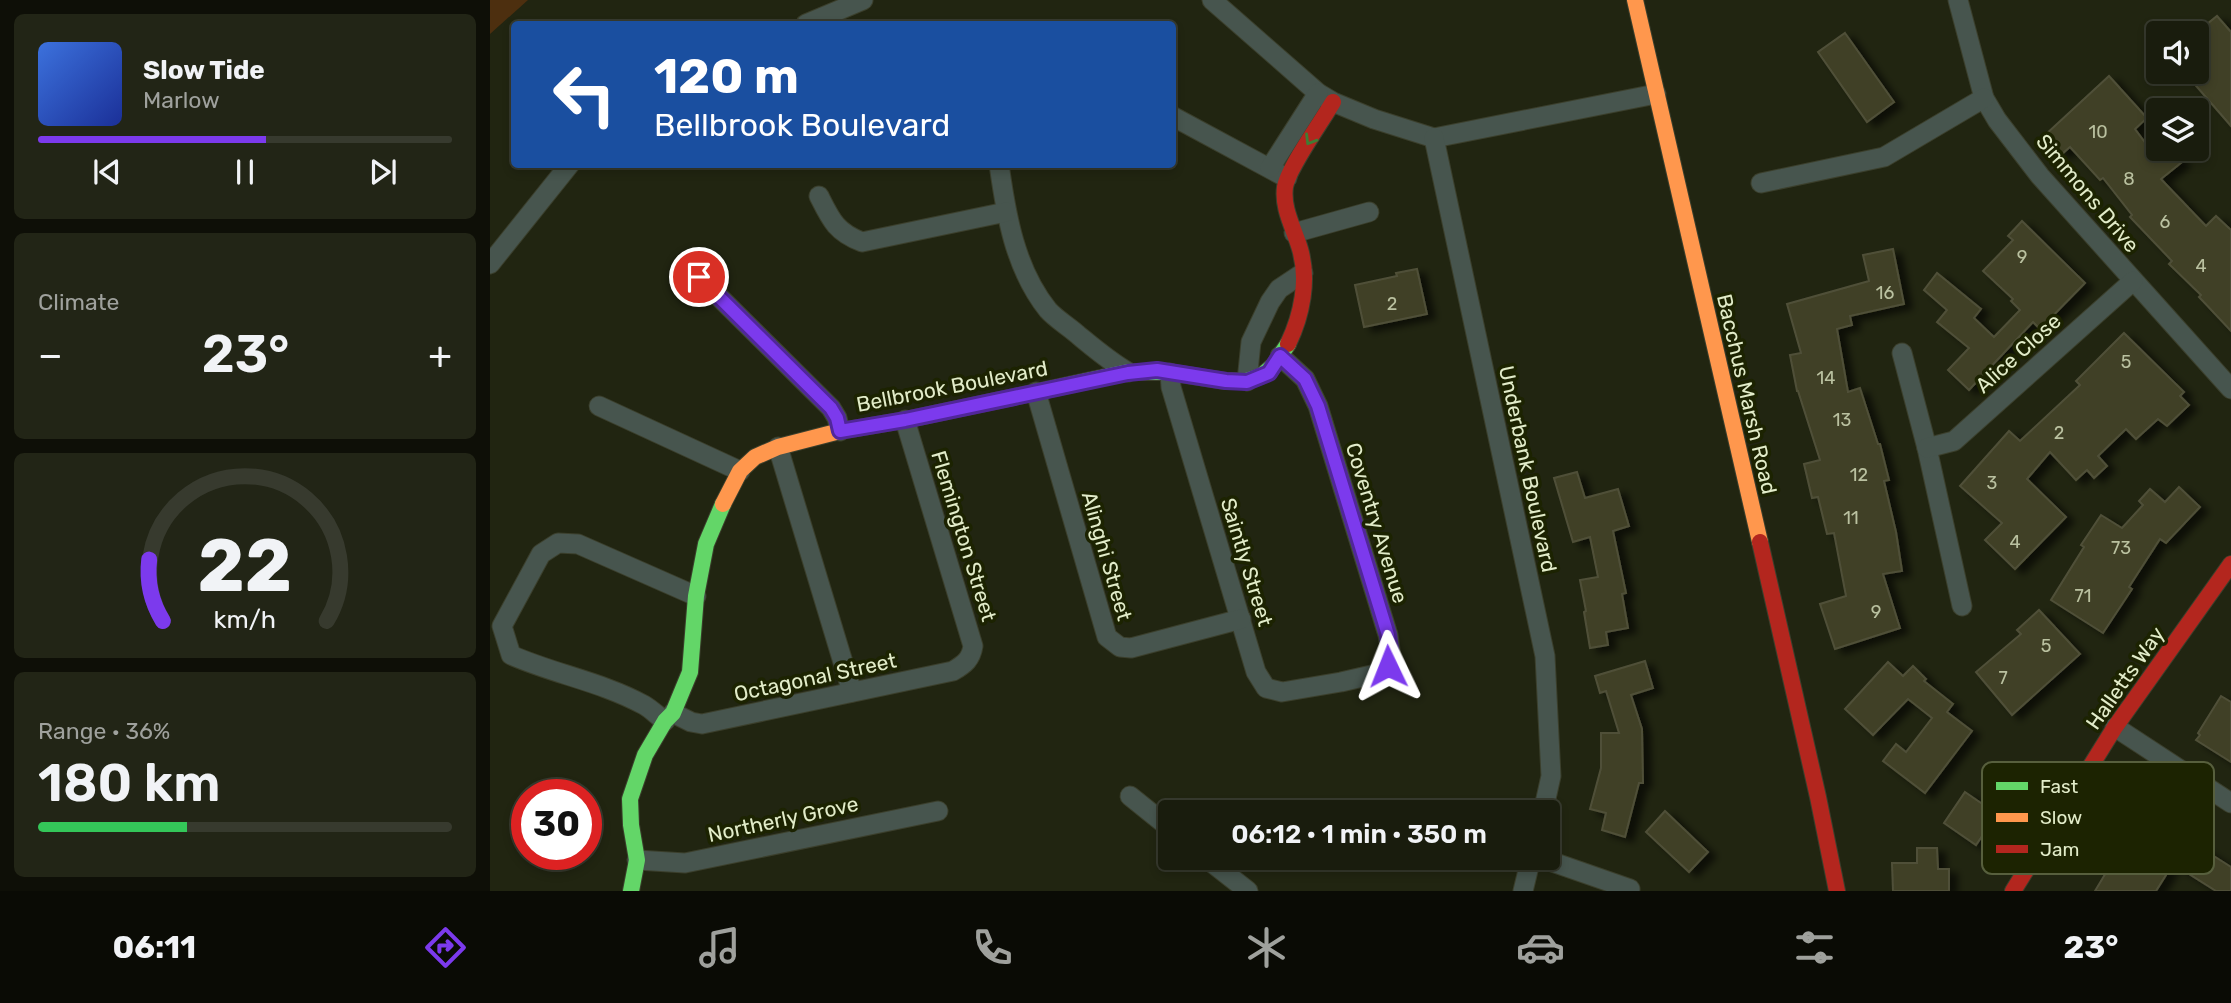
<!DOCTYPE html>
<html lang="en">
<head>
<meta charset="utf-8">
<style>
	body { margin:0; font-family:Rubik,sans-serif; background:#222516; color:#f1f3f6; height:100vh; display:flex; flex-direction:column; font-size:26px; white-space:nowrap }
	* { box-sizing:border-box; margin:0 }
	p { font-size:23px; color:#9fa19d }
	.icon { flex:none; width:38px; height:38px; fill:none; stroke:currentColor; stroke-width:2; stroke-linecap:round; stroke-linejoin:round }
	.map { position:relative; flex:1; overflow:hidden }
	.sheet { display:flex; flex-direction:column; gap:14px; padding:14px; background:#0e0f07; width:490px }
	.sheet>* { flex:none }
	.banner { position:absolute; left:21px; top:21px; width:665px; height:147px; border-radius:7px; box-shadow:0 4px 10px #0003,0 0 0 2px #373a2e; background:#1a4fa0; color:#fff; overflow:hidden }
	.controls { position:absolute; left:1656px; top:21px; display:grid; gap:14px }
	.controls a { display:grid; place-items:center; width:63px; height:63px; border-radius:7px; background:#191c0d; box-shadow:0 4px 10px #0003,0 0 0 2px #373a2e; font-size:35px }
	.speed { position:absolute; left:21px; top:779px; display:flex; gap:14px; font-size:35px; font-weight:700; text-align:center }
	.speed>* { display:grid; place-content:center; width:91px; height:91px; border-radius:50%; background:#191c0d; box-shadow:0 4px 10px #0003,0 0 0 2px #373a2e; line-height:1 }
	.speed .limit { border:10px solid #d22; background:#fff; color:#111 }
	.pin { position:absolute; display:grid; place-items:center; width:60px; height:60px; color:#fff; margin:-30px; border:4px solid #fff; border-radius:50%; box-shadow:0 2px 7px #0007 }
	.me { position:absolute; width:77px; margin:-38px; rotate:358deg; stroke-linejoin:round; filter:drop-shadow(0 0 5px #0008) }
	.turn { display:flex; align-items:center; gap:24px; height:147px; padding:0 28px; font-size:32px }
	.turn .icon { width:91px; height:91px; stroke-width:2.5 }
	.turn b { display:block; font-size:49px; line-height:60px }
	.big { font-size:52px; font-weight:600; line-height:1.1 }
	.sheet .widget { flex:1; display:flex; flex-direction:column; justify-content:center; gap:10px; min-width:0; padding:0 24px; border-radius:10px; background:#222516 }
	.sheet .dial { align-items:center; gap:0 }
	.dial svg { height:182px; overflow:visible; fill:none; stroke:#373a2e; stroke-width:7; stroke-linecap:round; text-anchor:middle }
	.dial text { fill:#f1f3f6; stroke:none }
	.song { display:flex; align-items:center; gap:21px }
	.cover { width:84px; height:84px; border-radius:10px; background:linear-gradient(135deg,hsl(220 70% 55%),hsl(230 70% 35%)) }
	.played { height:7px; border-radius:4px; background:linear-gradient(90deg,#7c3aed 55%,#373a2e 55%) }
	.keys { display:flex; justify-content:space-around; direction:ltr }
	.heat { display:flex; justify-content:space-between; align-items:center; font-size:38px; direction:ltr }
	.charge { height:10px; border-radius:5px; background:linear-gradient(90deg,#34c759 36%,#373a2e 0) }
	.trip { position:absolute; left:668px; top:800px; width:402px; height:70px; border-radius:7px; background:#191c0d; box-shadow:0 4px 10px #0003,0 0 0 2px #373a2e; font-weight:600; line-height:70px; text-align:center }
	.menu { display:flex; height:112px; justify-content:space-around; align-items:center; background:#0a0b05; color:#9fa19d }
	.menu .icon { width:49px; height:49px }
	.menu .selected { color:#7c3aed }
	.menu b { font-size:32px; color:#f1f3f6 }
	main { display:flex; flex:1; min-height:0 }
	.map>svg:first-child { display:block }
</style>
</head>
<body>
<main>
<section class="sheet">
<div class="widget">
<div class="song"><i class="cover"></i><div><b>Slow Tide</b><p>Marlow</p></div></div>
<div class="played"></div>
<div class="keys"><svg class="icon" aria-label="previous" viewBox="0 0 24 24"><path d="M18 5L8 12l10 7zM5 5v14"/></svg><svg class="icon" aria-label="pause" viewBox="0 0 24 24"><path d="M8 5v14M16 5v14"/></svg><svg class="icon" aria-label="next" viewBox="0 0 24 24"><path d="M6 5l10 7-10 7zM19 5v14"/></svg></div>
</div>
<div class="widget"><p>Climate</p>
<div class="heat"><a>−</a><b class="big">23°</b><a>+</a></div>
</div>
<div class="widget dial"><svg viewBox="0 0 100 80">
<path d="M14 69A42 42 0 1 1 86 69"/>
<path d="M14 69A42 42 0 0 1 8 42" stroke="#7c3aed"/>
<text x="50" y="56" font-size="32" font-weight="700">22</text>
<text x="50" y="72" font-size="11">km/h</text>
</svg></div>
<div class="widget"><p>Range · 36%</p><b class="big">180 km</b><div class="charge"></div></div>
</section>
<div class="map">
<svg width="1741" height="891" viewBox="0 0 1741 891">
	<defs>
		<filter id="shadow"><feDropShadow dx="8" dy="4.5" stdDeviation="3.5" flood-color="#0009"/></filter>
	</defs>
	<rect width="100%" height="100%" fill="#212511"/>
	<!-- green -->
	<path fill="#4d2f0f" d="M0,0H38L0,34Z"/>
	<!-- building -->
	<g fill="#404026" stroke="#505039" stroke-width="2" filter="url(#shadow)">
		<path d="M1727,16L1741,32V126L1694,72H1706V33Z"/>
		<path d="M1355,33L1404,102L1377,122L1328,52Z"/>
		<path d="M1619,76L1657,118L1645,129L1660,149H1681L1692,162L1671,179L1716,226L1726,216L1741,230V331L1709,297L1711,295L1679,264L1682,261L1640,217L1642,215L1613,178L1610,180L1580,147L1572,154L1555,135Z"/>
		<path d="M1532,221L1595,283L1550,329L1543,322L1479,390L1458,370L1479,348L1447,322L1457,310L1434,290L1447,273L1491,309L1484,318L1504,337L1530,310L1521,301L1523,299L1493,271L1523,240L1518,236Z"/>
		<path d="M1403,249L1414,304L1360,316L1362,325L1347,329L1358,392L1370,388L1388,444H1390L1399,480L1394,481L1406,532L1412,571L1393,574L1410,628L1345,649L1330,604L1356,596L1344,533L1337,534L1328,497L1322,498L1314,464L1330,460L1308,391H1307L1300,355L1311,353L1297,304L1379,281L1373,255Z"/>
		<path d="M927,269L937,314L874,327L865,285L907,276L906,273Z"/>
		<path d="M1634,333L1694,392L1690,396L1699,405L1677,426L1668,419L1646,439L1636,429L1608,456L1617,466L1604,478L1597,470L1586,480L1560,452L1537,479L1576,517L1525,569L1495,540L1512,523L1470,486L1519,431L1530,441L1590,385L1586,381Z"/>
		<path d="M1087,472L1095,498L1128,489L1139,526L1123,531L1136,593L1132,594L1138,628L1116,632L1118,645L1100,648L1094,612L1096,611L1090,580L1108,577L1100,537L1083,542L1064,478Z"/>
		<path d="M1689,487L1710,507L1676,543L1670,539L1639,587L1642,589L1613,633L1561,600L1594,547L1591,545L1611,515L1632,528L1653,505L1649,501L1660,489L1675,502Z"/>
		<path d="M1549,610L1590,654L1522,715L1486,672L1531,634L1527,630Z"/>
		<path d="M1155,661L1163,688L1141,695L1152,729L1153,783H1149L1135,837L1112,830L1116,813L1100,809L1111,768V733H1129L1116,691L1110,693L1105,676Z"/>
		<path d="M1398,662L1413,676L1423,666L1436,679L1434,681L1463,704L1457,712L1482,731L1435,793L1393,761L1406,744L1416,752L1442,718L1418,699L1383,735L1355,709Z"/>
		<path d="M1731,696L1741,702V762L1706,740L1710,735L1708,733Z"/>
		<path d="M1475,792L1507,814L1486,845L1454,823Z"/>
		<path d="M1682,797L1699,808L1691,821L1703,829L1697,839L1741,867V891H1726L1683,864L1666,891H1605L1656,806L1664,810L1667,805L1674,810Z"/>
		<path d="M1175,811L1218,852L1199,872L1156,832Z"/>
		<path d="M1427,848H1447L1448,869H1459V891H1403L1402,863H1427Z"/>
	</g>
	<g fill="none" stroke-linecap="round" stroke-linejoin="round">
		<defs>
			<g id="street">
				<path d="M722,0L828,93L843,102L884,119L944,138L1166,94"/>
				<path d="M1468,0L1494,98L1507,120L1550,176L1741,389"/>
				<path d="M316,24L373,0"/>
				<path d="M682,116L797,178"/>
				<path d="M944,138L1055,656L1061,776L1053,812"/>
				<path d="M509,164C516,215 525,269 558,310C566,319 578,326 587,334C604,348 619,361 638,372"/>
				<path d="M780,168L828,93"/>
				<path d="M1271,183L1394,157L1494,98"/>
				<path d="M329,196C341,220 346,232 372,242L516,212"/>
				<path d="M804,233L879,212"/>
				<path d="M0,264L80,164"/>
				<path d="M209,277L341,408L347,418L350,431"/>
				<path d="M1412,353L1437,448L1472,606"/>
				<path d="M680,373L681,387L766,672L776,688L792,692L851,682L886,674L898,666L901,656L898,635L828,406L815,379L790,356"/>
				<path d="M757,381L761,342L780,302L789,289L813,273"/>
				<path d="M546,392L617,637L630,647L641,648L751,619"/>
				<path d="M109,406L250,471"/>
				<path d="M288,447L362,692"/>
				<path d="M1437,448L1464,441L1643,281"/>
				<path d="M183,713L201,722L212,724L463,671C475,664 481,659 483,646L415,420"/>
				<path d="M175,721C168,716 161,709 154,705C112,682 64,674 21,655L12,626L51,554L68,543L88,544L206,596"/>
				<path d="M1625,727L1741,803"/>
				<path d="M640,796L681,829"/>
				<path d="M716,858L758,891"/>
				<path d="M1051,858L1140,889"/>
				<path d="M147,860L195,863L448,811"/>
				<path d="M1033,891L1041,858"/>
			</g>
			<g id="fast">
				<path d="M519,398L638,372H678L735,381H756L771,376L784,365L798,344"/>
				<path d="M141,891L147,860L141,825L140,799L155,755L175,721L183,713L200,672L206,596L216,544L233,504"/>
			</g>
			<g id="slow">
				<path d="M1145,0L1270,542"/>
				<path d="M233,504L250,471L265,457L288,447L350,431L415,420L519,398"/>
			</g>
			<g id="jam">
				<path d="M798,344C812,315 819,280 810,249C804,228 792,209 795,187C798,168 832,121 843,102"/>
				<path d="M1270,542L1328,797L1347,891"/>
				<path d="M1523,891L1625,727L1741,564"/>
			</g>
		</defs>
		<!-- street casing -->
		<use href="#street" stroke="#3b3f2c" stroke-width="21"/>
		<!-- fast casing -->
		<use href="#fast" stroke="#3b3f2c" stroke-width="18"/>
		<!-- slow casing -->
		<use href="#slow" stroke="#3b3f2c" stroke-width="18"/>
		<!-- jam casing -->
		<use href="#jam" stroke="#3b3f2c" stroke-width="18"/>
		<!-- street -->
		<use href="#street" stroke="#47554e" stroke-width="19"/>
		<!-- fast -->
		<use href="#fast" stroke="#63d668" stroke-width="16"/>
		<!-- slow -->
		<use href="#slow" stroke="#ff974d" stroke-width="16"/>
		<!-- jam -->
		<use href="#jam" stroke="#b3261e" stroke-width="16"/>
	</g>
	<!-- one-way arrows -->
	<defs><path id="oneway-chevron" d="M-2-3.5L2.5 0L-2 3.5" fill="none" stroke-width="1.6" stroke-linecap="round" stroke-linejoin="round" transform="scale(1.75)"/></defs>
	<use stroke="#407c34" href="#oneway-chevron" transform="translate(820 140) rotate(121)"/>
	<g fill="none" stroke-linecap="round" stroke-linejoin="round">
		<defs>
			<path id="route" d="M209,277L341,408L347,418L350,431L415,420L638,373L667,370L736,381L757,382L779,373L790,356L815,379L828,406L898,635L901,656L898,666"/>
		</defs>
		<!-- route casing -->
		<use href="#route" stroke="#51269a" stroke-width="18"/>
		<!-- route -->
		<use href="#route" stroke="#7c3aed" stroke-width="12"/>
	</g>
	<g text-anchor="middle" dominant-baseline="central" stroke-width="7" stroke-linejoin="round" paint-order="stroke">
		<!-- number labels -->
		<g font-size="18" fill="#bac1a0">
			<text x="1608" y="132">10</text>
			<text x="1639" y="179">8</text>
			<text x="1675" y="222">6</text>
			<text x="1532" y="257">9</text>
			<text x="1711" y="266">4</text>
			<text x="1395" y="293">16</text>
			<text x="902" y="304">2</text>
			<text x="1636" y="362">5</text>
			<text x="1336" y="378">14</text>
			<text x="1352" y="420">13</text>
			<text x="1569" y="433">2</text>
			<text x="1369" y="475">12</text>
			<text x="1502" y="483">3</text>
			<text x="1361" y="518">11</text>
			<text x="1525" y="542">4</text>
			<text x="1631" y="548">73</text>
			<text x="1593" y="596">71</text>
			<text x="1386" y="612">9</text>
			<text x="1556" y="646">5</text>
			<text x="1513" y="678">7</text>
		</g>
		<!-- street labels -->
		<g font-size="21" fill="#e2ecc9" stroke="#1c2301">
			<text transform="translate(1598 193) rotate(50)">Simmons Drive</text>
			<text transform="translate(1528 353) rotate(-42)">Alice Close</text>
			<text transform="translate(462 386) rotate(-11)">Bellbrook Boulevard</text>
			<text transform="translate(1257 394) rotate(77)">Bacchus Marsh Road</text>
			<text transform="translate(1038 469) rotate(78)">Underbank Boulevard</text>
			<text transform="translate(887 523) rotate(73)">Coventry Avenue</text>
			<text transform="translate(474 536) rotate(73)">Flemington Street</text>
			<text transform="translate(617 556) rotate(74)">Alinghi Street</text>
			<text transform="translate(757 562) rotate(73)">Saintly Street</text>
			<text transform="translate(325 677) rotate(-12)">Octagonal Street</text>
			<text transform="translate(1635 678) rotate(-55)">Halletts Way</text>
			<text transform="translate(293 819) rotate(-12)">Northerly Grove</text>
		</g>
	</g>
	<!-- legend -->
	<rect x="1492" y="762" width="232" height="112" rx="10" fill="#1c2301" stroke="#575f3d" stroke-width="2"/>
	<rect x="1506" y="782" width="32" height="8" fill="#63d668"/>
	<rect x="1506" y="813" width="32" height="9" fill="#ff974d"/>
	<rect x="1506" y="845" width="32" height="8" fill="#b3261e"/>
	<g font-size="19" fill="#e2ecc9">
		<text x="1550" y="793">Fast</text>
		<text x="1550" y="824">Slow</text>
		<text x="1550" y="856">Jam</text>
	</g>
</svg>
<div class="controls">
<a><svg class="icon" aria-label="sound" viewBox="0 0 24 24"><path d="M4 9h4l5-4v14l-5-4H4zM17 9q2 3 0 6"/></svg></a>
<a><svg class="icon" aria-label="layers" viewBox="0 0 24 24"><path d="M12 4l9 5-9 5-9-5zM3 14l9 5 9-5"/></svg></a>
</div>
<div class="speed"><div class="limit">30</div></div>
<div class="pin" style="left:209px;top:277px;background:#d93025"><svg class="icon" aria-label="arrive" viewBox="0 0 24 24"><path d="M6 21V4h12l-3 4 3 4H6"/></svg></div>
<svg class="me" style="left:898px;top:666px" viewBox="-20 -20 40 40"><path d="M0-17L14 15 0 8-14 15z" fill="#7c3aed" stroke="#fff" stroke-width="4"/></svg>
<div class="trip">06:12 · 1 min · 350 m</div>
<div class="banner">
<div class="turn"><svg class="icon" aria-label="left" viewBox="0 0 24 24"><path d="M17 20v-9H6M10 6l-5 5 5 5"/></svg><div><b>120 m</b>Bellbrook Boulevard</div></div>
</div>
</div>
</main>
<nav class="menu">
<b>06:11</b>
<svg class="icon selected" aria-label="directions" viewBox="0 0 24 24"><path d="M12 3l9 9-9 9-9-9zM9 14v-3h6M13 9l2 2-2 2"/></svg>
<svg class="icon" aria-label="music" viewBox="0 0 24 24"><path d="M9 18V5l10-2v13"/><circle cx="6" cy="18" r="3"/><circle cx="16" cy="16" r="3"/></svg>
<svg class="icon" aria-label="phone" viewBox="0 0 24 24"><path d="M5 4h4l2 5-3 2q2 4 5 5l2-3 5 2v4C11 20 4 13 5 4z"/></svg>
<svg class="icon" aria-label="climate" viewBox="0 0 24 24"><path d="M12 3v18M4 7l16 10M4 17L20 7"/></svg>
<svg class="icon" aria-label="car" viewBox="0 0 24 24"><path d="M5 17H2v-5l4-1 3-4h7l3 4 3 1v5h-3M9 17h6M6 11h13"/><circle cx="7" cy="17" r="2"/><circle cx="17" cy="17" r="2"/></svg>
<svg class="icon" aria-label="filters" viewBox="0 0 24 24"><path d="M4 7h16M4 17h16"/><circle cx="9" cy="7" r="2"/><circle cx="15" cy="17" r="2"/></svg>
<b>23°</b>
</nav>
</body>
</html>
